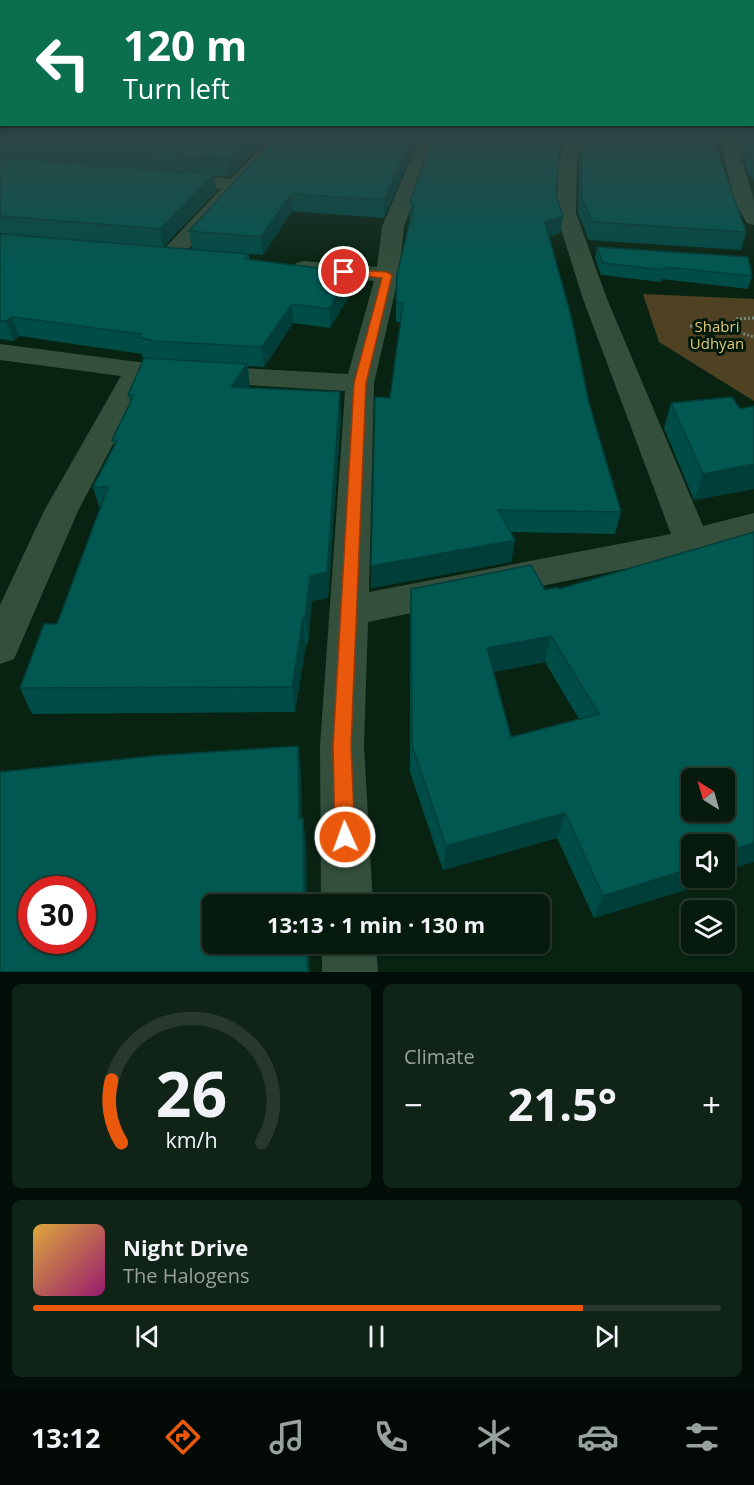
<!DOCTYPE html>
<html lang="en">
<head>
<meta charset="utf-8">
<style>
	body { margin:0; font-family:"Open Sans",sans-serif; background:#102317; color:#f1f3f6; height:100vh; display:flex; flex-direction:column; font-size:22px; white-space:nowrap }
	* { box-sizing:border-box; margin:0 }
	p { font-size:20px; color:#98a19e }
	.icon { flex:none; width:33px; height:33px; fill:none; stroke:currentColor; stroke-width:2; stroke-linecap:round; stroke-linejoin:round }
	.map { position:relative; height:972px; overflow:hidden }
	.panel { display:flex; flex-direction:column; gap:12px; padding:12px; background:#040e08; flex:1 }
	.panel>* { flex:none }
	.guide { position:absolute; left:0px; top:0px; width:754px; height:126px; box-shadow:0 2px 4px #0004,0 0 0 2px #28382e; background:#0b6e4f; color:#fff; overflow:hidden }
	.needle { width:39px; rotate:323deg }
	.controls { position:absolute; left:681px; top:768px; display:grid; gap:12px }
	.controls a { display:grid; place-items:center; width:54px; height:54px; border-radius:9px; background:#071a0e; box-shadow:0 2px 4px #0004,0 0 0 2px #28382e; font-size:30px }
	.speed { position:absolute; left:18px; top:876px; display:flex; gap:12px; font-size:30px; font-weight:700; text-align:center }
	.speed>* { display:grid; place-content:center; width:78px; height:78px; border-radius:50%; background:#071a0e; box-shadow:0 2px 4px #0004,0 0 0 2px #28382e; line-height:1 }
	.speed .limit { border:9px solid #d22; background:#fff; color:#111 }
	.pin { position:absolute; display:grid; place-items:center; width:51px; height:51px; color:#fff; margin:-26px; border:3px solid #fff; border-radius:50%; box-shadow:0 2px 6px #0007 }
	.me { position:absolute; width:66px; margin:-33px; rotate:358deg; stroke-linejoin:round; filter:drop-shadow(0 0 4px #0008) }
	.turn { display:flex; align-items:center; gap:21px; height:126px; padding:0 24px; font-size:27px }
	.turn .icon { width:78px; height:78px; stroke-width:2.5 }
	.turn b { display:block; font-size:42px; line-height:51px }
	.big { font-size:45px; font-weight:700; line-height:1.1 }
	.panel .card { flex:1; display:flex; flex-direction:column; justify-content:center; gap:9px; min-width:0; padding:0 21px; border-radius:9px; background:#102317 }
	.panel .dial { align-items:center; gap:0 }
	.dial svg { height:156px; overflow:visible; fill:none; stroke:#28382e; stroke-width:7; stroke-linecap:round; text-anchor:middle }
	.dial text { fill:#f1f3f6; stroke:none }
	.song { display:flex; align-items:center; gap:18px }
	.cover { width:72px; height:72px; border-radius:9px; background:linear-gradient(135deg,hsl(40 70% 55%),hsl(320 70% 35%)) }
	.played { height:6px; border-radius:3px; background:linear-gradient(90deg,#ea580c 80%,#28382e 80%) }
	.keys { display:flex; justify-content:space-around; direction:ltr }
	.heat { display:flex; justify-content:space-between; align-items:center; font-size:33px; direction:ltr }
	.panel .tiles { flex:1; display:grid; gap:12px; grid-template-columns:1fr 1fr }
	.card:last-child { grid-column:span 2 }
	.trip { position:absolute; left:202px; top:894px; width:348px; height:60px; border-radius:9px; background:#071a0e; box-shadow:0 2px 4px #0004,0 0 0 2px #28382e; font-weight:700; line-height:60px; text-align:center }
	.dock { display:flex; height:96px; justify-content:space-around; align-items:center; background:#030a06; color:#98a19e }
	.dock .icon { width:42px; height:42px }
	.dock .selected { color:#ea580c }
	.dock b { font-size:27px; color:#f1f3f6 }
	.map>svg:first-child { display:block }
</style>
</head>
<body>
<div class="map">
<svg width="754" height="972" viewBox="0 0 754 972">
	<rect width="100%" height="100%" fill="#092312"/>
	<!-- green -->
	<path fill="#4f4222" d="M643,294L754,299V401L659,342Z"/>
	<g fill="none" stroke-linecap="round" stroke-linejoin="round">
		<!-- path -->
		<g stroke="#788c7e" stroke-width="3" stroke-dasharray="2 2" stroke-linecap="butt">
			<path d="M754,318L736,319L732,325L738,332L754,337"/>
			<path d="M690,326L734,329"/>
		</g>
		<!-- minor -->
		<g fill="#344f3c" fill-rule="evenodd">
			<path d="M273,135H290L178,261L170,263L162,261L159,256L162,251L221,189L170,185L163,183L161,179L163,175L170,173L231,179Z"/>
			<path d="M421,135H438L431,150L404,227L399,275L374,383L369,592L671,534L583,299L556,213L559,161L567,135H583L577,161L576,213L607,299L703,526L754,513V537L692,555L368,622L364,746L373,904H321L320,746L345,391L147,379L78,511L14,659L0,664V605L44,511L121,376L0,360V344L138,362L348,374L374,281L304,275L296,273L293,268L296,263L304,261L377,267L382,227Z"/>
			<path d="M719,135H735L754,201V225L747,223L734,201Z"/>
			<path d="M322,944H376L378,972H322Z"/>
		</g>
	</g>
	<!-- wall -->
	<g fill="#004c46" fill-rule="evenodd">
		<path d="M0,135H270L230,177L214,175L216,191L163,247L0,233Z"/>
		<path d="M419,135L384,218L292,211L263,255L192,249L189,231Z"/>
		<path d="M434,135H565L558,156L556,196L563,216L560,233L549,237L589,403L621,512L615,534L510,532L515,540L511,562L371,588L390,398L401,322H396V302L411,220L409,219L410,202Z"/>
		<path d="M737,135H754V180L748,173Z"/>
		<path d="M582,146L746,232L741,250L589,240L578,213L579,161Z"/>
		<path d="M0,234L249,254V260L352,291L330,328L293,323L264,367L248,366L250,388L341,417L328,598L312,601L308,644H306L295,712L32,714L20,688L57,624L100,509L93,487L114,447L112,440L130,404L128,395L144,358L142,357V354L19,336L13,341L0,339Z"/>
		<path d="M597,247L752,276L748,289L662,279L661,282L601,275L595,258Z"/>
		<path d="M671,403L740,409L754,406V489L694,500L664,428Z"/>
		<path d="M531,565L692,878H711L708,883L594,918L557,838L443,870L410,772V616L411,589ZM545,662L579,719L511,737L494,672Z"/>
	</g>
	<!-- shaded-wall -->
	<g fill="#003e39">
		<path d="M254,135H270L230,177L228,160Z"/>
		<path d="M412,135H419L384,218V200Z"/>
		<path d="M562,135H565L557,161L559,145Z"/>
		<path d="M214,174L216,191L163,247L160,229Z"/>
		<path d="M291,194L292,211L263,255L261,237Z"/>
		<path d="M563,216L560,233L542,240L545,222Z"/>
		<path d="M351,272L352,291L330,328L329,309Z"/>
		<path d="M292,304L293,323L264,367L262,347Z"/>
		<path d="M12,317L19,336L13,341L6,321Z"/>
		<path d="M247,364L250,388L234,411L231,387Z"/>
		<path d="M340,392L341,417L328,598L312,601L308,644L305,618L310,576Z"/>
		<path d="M754,464V489L694,500L703,474Z"/>
		<path d="M515,540L511,562L371,588V566Z"/>
		<path d="M303,618L306,644L295,712L292,687Z"/>
		<path d="M551,636L545,662L484,674L487,648Z"/>
		<path d="M298,746L301,771L302,843L299,819Z"/>
		<path d="M565,813L557,838L443,870L446,846Z"/>
		<path d="M303,818L306,843L307,904H304Z"/>
		<path d="M754,843V862L724,871V852Z"/>
		<path d="M692,868V878H711L708,883L594,918L603,896Z"/>
		<path d="M306,944H308L310,972H308Z"/>
	</g>
	<!-- building -->
	<g fill="#005851" stroke="#003e39" stroke-width="1.5" fill-rule="evenodd">
		<path d="M0,135H254L228,160L0,143Z"/>
		<path d="M278,135H412L384,200L291,194L261,237L189,231Z"/>
		<path d="M434,135H562L559,145L556,196L563,216L545,222L571,316L589,403L621,512L498,510L515,540L371,566L375,397L390,398L403,303L396,302L397,275L414,204L410,202Z"/>
		<path d="M584,135H712L746,232L592,222L581,196L582,146Z"/>
		<path d="M743,135H754V164L752,161Z"/>
		<path d="M0,157L214,174L160,229L0,216Z"/>
		<path d="M0,234L249,254L245,259L351,272L329,309L292,304L262,347L154,341L138,337L141,334L12,317L6,321H0Z"/>
		<path d="M597,247L748,257L752,276L664,267V270L603,263Z"/>
		<path d="M144,358L247,364L231,387L340,392L327,572L310,576L305,618H303L292,687L20,688L44,624H57L108,487H93L117,440H112L134,395H128Z"/>
		<path d="M732,397L740,409L754,406V464L703,474L671,403Z"/>
		<path d="M754,532V843L724,852V844H692V868L603,896L565,813L446,846L412,746L411,589L531,565L545,590L558,587L559,589ZM551,636L599,714L511,737L487,648ZM692,778H724V812H692Z"/>
		<path d="M298,746L299,819L303,818L304,904H213V944H306L308,972H0V772L152,756ZM32,890H82V940H32Z"/>
	</g>
	<!-- sky -->
	<linearGradient id="sky" x2="0" y2="1"><stop stop-color="#05130a"/><stop offset="0.5" stop-color="#2c4544"/><stop offset="1" stop-color="#2c4544" stop-opacity="0"/></linearGradient>
	<rect width="754" height="271" fill="url(#sky)"/>
	<!-- route -->
	<path fill="#ea580c" stroke="#983908" stroke-width="1.5" d="M341,269L387,272L392,275L366,383L351,746L355,837L352,844L345,846L338,844L335,837L333,746L354,383L382,278L344,274L339,272Z"/>
	<g text-anchor="middle" dominant-baseline="central" stroke-width="6" stroke-linejoin="round" paint-order="stroke">
		<!-- far-park labels -->
		<g font-size="15" fill="#e5c679" stroke="#011909">
			<text x="717" y="326">Shabri<tspan x="717" dy="17">Udhyan</tspan></text>
		</g>
	</g>
</svg>
<div class="controls">
<a><svg class="needle" viewBox="-14 -14 28 28"><path d="M0-13l5 13h-10z" fill="#e53935"/><path d="M0 13l5-13h-10z" fill="#98a19e"/></svg></a>
<a><svg class="icon" aria-label="sound" viewBox="0 0 24 24"><path d="M4 9h4l5-4v14l-5-4H4zM17 9q2 3 0 6"/></svg></a>
<a><svg class="icon" aria-label="layers" viewBox="0 0 24 24"><path d="M12 4l9 5-9 5-9-5zM3 14l9 5 9-5"/></svg></a>
</div>
<div class="speed"><div class="limit">30</div></div>
<div class="pin" style="left:344px;top:272px;background:#d93025"><svg class="icon" aria-label="arrive" viewBox="0 0 24 24"><path d="M6 21V4h12l-3 4 3 4H6"/></svg></div>
<svg class="me" style="left:345px;top:837px" viewBox="-20 -20 40 40"><circle r="17" fill="#ea580c" stroke="#fff" stroke-width="3"/><path d="M0-11L8 9 0 5-8 9z" fill="#fff"/></svg>
<div class="trip">13:13 · 1 min · 130 m</div>
<div class="guide">
<div class="turn"><svg class="icon" aria-label="left" viewBox="0 0 24 24"><path d="M17 20v-9H6M10 6l-5 5 5 5"/></svg><div><b>120 m</b>Turn left</div></div>
</div>
</div>
<section class="panel">
<div class="tiles">
<div class="card dial"><svg viewBox="0 0 100 80">
<path d="M14 69A42 42 0 1 1 86 69"/>
<path d="M14 69A42 42 0 0 1 9 37" stroke="#ea580c"/>
<text x="50" y="56" font-size="32" font-weight="700">26</text>
<text x="50" y="72" font-size="11">km/h</text>
</svg></div>
<div class="card"><p>Climate</p>
<div class="heat"><a>−</a><b class="big">21.5°</b><a>+</a></div>
</div>
<div class="card">
<div class="song"><i class="cover"></i><div><b>Night Drive</b><p>The Halogens</p></div></div>
<div class="played"></div>
<div class="keys"><svg class="icon" aria-label="previous" viewBox="0 0 24 24"><path d="M18 5L8 12l10 7zM5 5v14"/></svg><svg class="icon" aria-label="pause" viewBox="0 0 24 24"><path d="M8 5v14M16 5v14"/></svg><svg class="icon" aria-label="next" viewBox="0 0 24 24"><path d="M6 5l10 7-10 7zM19 5v14"/></svg></div>
</div>
</div>
</section>
<nav class="dock">
<b>13:12</b>
<svg class="icon selected" aria-label="directions" viewBox="0 0 24 24"><path d="M12 3l9 9-9 9-9-9zM9 14v-3h6M13 9l2 2-2 2"/></svg>
<svg class="icon" aria-label="music" viewBox="0 0 24 24"><path d="M9 18V5l10-2v13"/><circle cx="6" cy="18" r="3"/><circle cx="16" cy="16" r="3"/></svg>
<svg class="icon" aria-label="phone" viewBox="0 0 24 24"><path d="M5 4h4l2 5-3 2q2 4 5 5l2-3 5 2v4C11 20 4 13 5 4z"/></svg>
<svg class="icon" aria-label="climate" viewBox="0 0 24 24"><path d="M12 3v18M4 7l16 10M4 17L20 7"/></svg>
<svg class="icon" aria-label="car" viewBox="0 0 24 24"><path d="M5 17H2v-5l4-1 3-4h7l3 4 3 1v5h-3M9 17h6M6 11h13"/><circle cx="7" cy="17" r="2"/><circle cx="17" cy="17" r="2"/></svg>
<svg class="icon" aria-label="filters" viewBox="0 0 24 24"><path d="M4 7h16M4 17h16"/><circle cx="9" cy="7" r="2"/><circle cx="15" cy="17" r="2"/></svg>
</nav>
</body>
</html>
